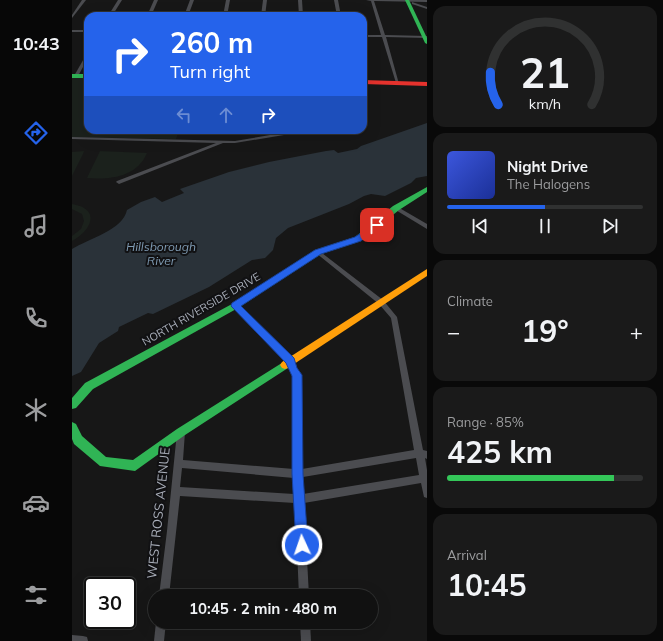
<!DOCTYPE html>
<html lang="en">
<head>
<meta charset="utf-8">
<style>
	body { margin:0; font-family:Mulish,sans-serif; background:#1a1a1a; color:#f1f3f6; height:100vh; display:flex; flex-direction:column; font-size:15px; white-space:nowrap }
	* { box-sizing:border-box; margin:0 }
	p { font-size:13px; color:#9c9d9f }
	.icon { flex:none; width:22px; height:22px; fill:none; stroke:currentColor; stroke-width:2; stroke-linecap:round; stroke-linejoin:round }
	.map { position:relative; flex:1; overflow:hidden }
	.drawer { display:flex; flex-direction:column; gap:6px; padding:6px; background:#090909; width:236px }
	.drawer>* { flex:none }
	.banner { position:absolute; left:12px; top:12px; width:283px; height:122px; border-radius:12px; box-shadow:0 4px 16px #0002,0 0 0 1px #303131; background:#2563eb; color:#fff; overflow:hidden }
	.speed { position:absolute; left:12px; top:577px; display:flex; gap:8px; font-size:20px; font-weight:700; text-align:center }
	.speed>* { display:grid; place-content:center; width:52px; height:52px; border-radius:50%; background:#111; box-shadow:0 4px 16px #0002,0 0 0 1px #303131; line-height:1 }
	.speed .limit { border:2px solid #111; border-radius:6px; background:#fff; color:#111 }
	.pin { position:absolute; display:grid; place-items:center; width:34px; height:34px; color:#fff; margin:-17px; border-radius:8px; box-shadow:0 2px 6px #0006 }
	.me { position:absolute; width:44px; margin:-22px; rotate:357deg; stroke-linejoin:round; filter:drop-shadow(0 0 3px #0008) }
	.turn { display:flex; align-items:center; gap:14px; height:84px; padding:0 20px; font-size:18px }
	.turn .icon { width:52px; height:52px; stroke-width:2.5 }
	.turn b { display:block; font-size:28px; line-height:34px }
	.lanes { display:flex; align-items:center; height:38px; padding:0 20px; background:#0003; justify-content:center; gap:20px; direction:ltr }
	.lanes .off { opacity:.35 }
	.big { font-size:30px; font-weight:700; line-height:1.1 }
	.drawer .tile { flex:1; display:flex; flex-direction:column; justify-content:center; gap:6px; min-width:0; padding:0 14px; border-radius:12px; background:#1a1a1a }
	.drawer .dial { align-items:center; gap:0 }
	.dial svg { height:104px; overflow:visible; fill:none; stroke:#303131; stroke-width:7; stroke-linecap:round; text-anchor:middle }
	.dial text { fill:#f1f3f6; stroke:none }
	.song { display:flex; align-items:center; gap:12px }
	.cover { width:48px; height:48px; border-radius:6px; background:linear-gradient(135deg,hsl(230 70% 55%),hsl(230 70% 35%)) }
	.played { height:4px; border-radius:2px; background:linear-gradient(90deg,#2563eb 50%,#303131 50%) }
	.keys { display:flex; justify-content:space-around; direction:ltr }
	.heat { display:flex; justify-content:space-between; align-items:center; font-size:22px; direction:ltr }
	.charge { height:6px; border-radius:3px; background:linear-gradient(90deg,#34c759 85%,#303131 0) }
	.trip { position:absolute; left:76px; top:589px; width:230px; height:40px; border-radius:20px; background:#111; box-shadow:0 4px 16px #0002,0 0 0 1px #303131; font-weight:700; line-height:40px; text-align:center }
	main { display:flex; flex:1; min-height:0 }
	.tabs { display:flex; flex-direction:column; width:72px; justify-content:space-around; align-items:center; background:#070707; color:#9c9d9f }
	.tabs .icon { width:28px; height:28px }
	.tabs .on { color:#2563eb }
	.tabs b { font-size:18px; color:#f1f3f6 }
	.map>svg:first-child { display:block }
</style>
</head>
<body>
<main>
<nav class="tabs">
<b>10:43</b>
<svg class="icon on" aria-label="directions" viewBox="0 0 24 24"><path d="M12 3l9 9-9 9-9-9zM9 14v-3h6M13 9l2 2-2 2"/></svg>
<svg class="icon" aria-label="music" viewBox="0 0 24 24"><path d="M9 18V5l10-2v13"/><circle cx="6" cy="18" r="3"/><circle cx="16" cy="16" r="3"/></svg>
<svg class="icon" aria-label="phone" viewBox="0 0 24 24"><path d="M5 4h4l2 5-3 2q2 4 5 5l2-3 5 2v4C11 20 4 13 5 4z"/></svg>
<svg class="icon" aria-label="climate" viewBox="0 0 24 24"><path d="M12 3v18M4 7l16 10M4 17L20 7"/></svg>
<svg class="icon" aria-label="car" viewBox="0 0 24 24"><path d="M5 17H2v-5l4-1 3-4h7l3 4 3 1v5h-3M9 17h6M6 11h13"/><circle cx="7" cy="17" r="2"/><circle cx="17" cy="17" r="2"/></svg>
<svg class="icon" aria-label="filters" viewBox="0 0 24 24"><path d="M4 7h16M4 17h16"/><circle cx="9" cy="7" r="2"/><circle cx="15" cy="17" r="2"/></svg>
</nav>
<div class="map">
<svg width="355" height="641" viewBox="0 0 355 641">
	<rect width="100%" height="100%" fill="#171717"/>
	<!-- green -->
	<g fill="#1b211c">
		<path d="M0,77H16V130H107L104,139L0,137Z"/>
		<path d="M12,151L11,154L0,176V152Z"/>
		<path d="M28,151L75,153C65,177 38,180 15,178Z"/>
		<path d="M0,204C30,209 19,231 0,241V236L9,229L12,221L10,214L0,209Z"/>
	</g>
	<!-- water -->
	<path fill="#2a3239" d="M355,123V176L344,178L339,183L313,196L299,194L292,196L277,204L216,228L204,238L201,250L193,258L180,260L137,287L81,314L76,313L47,327L46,331L27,343L9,372L0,376V249C16,239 51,230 55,210L69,202L83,197L90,202L112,193L108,189L157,172L197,162L254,151L262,150L266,153L285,149L289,146Z"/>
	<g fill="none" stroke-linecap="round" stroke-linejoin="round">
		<!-- street -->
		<g fill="#4b4c50" fill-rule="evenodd">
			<path d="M10,0H14L0,18V15Z"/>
			<path d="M46,0H50L40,16H36Z"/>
			<path d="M82,0H86L79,16H75Z"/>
			<path d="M118,0H122L116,16H112Z"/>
			<path d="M154,0H158L155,16H151Z"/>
			<path d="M191,0H195L193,16H189Z"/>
			<path d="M226,0H230L231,16H227Z"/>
			<path d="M262,0H266L269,16H265Z"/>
			<path d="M294,0H355V2L302,1L313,35L355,36V38L314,37L327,84L324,83L310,37H291V35H309L299,1Z"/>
			<path d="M340,2L355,7V9L340,4Z"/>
			<rect x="0" y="30" width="16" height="2"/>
			<path d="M16,54V58L6,76L3,77L2,76L14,55Z"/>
			<path d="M291,102L293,103L296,114L293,119H291Z"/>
			<path d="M227,130H238L236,131L163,143H151L47,184L44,182L45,181L144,143L0,139V137L163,141Z"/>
			<path d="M324,206L355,224V229L322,209V207Z"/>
			<path d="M246,250L311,300L325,317L351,450L355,451V459L353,458L355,470V498L352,497L349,483L232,503L237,596H227L223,503L108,496L97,596H87L95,531L105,432L106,429L109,428L112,429L113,432L111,460L222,469L221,376L217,370L216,362L161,308L160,306L161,304H165L222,359L225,369L229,375L230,469L342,450L319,318L307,304L244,253L243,252ZM344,458L347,475L231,494V477ZM110,468L222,478V494L108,487Z"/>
			<path d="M84,622H94L92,641H82Z"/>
			<path d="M228,622H238L239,641H229Z"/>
			<path d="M0,635L11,636L15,637L16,641H0Z"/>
		</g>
		<!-- fast -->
		<g fill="#30b455" fill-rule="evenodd">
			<path d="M333,0H337L355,38V44L353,43Z"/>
			<rect x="0" y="74" width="16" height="4"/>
			<path d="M355,187V192L327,210L289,241L249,254L166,308L21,389L4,408L0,409V398L13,383L160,304L243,250L283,237L321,206Z"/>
			<path d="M213,361L216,362L218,365L216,368L113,435L63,471L28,466L2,444L0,439V422L4,424L10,436L34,457L61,460L105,429Z"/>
		</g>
		<!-- slow -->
		<path fill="#ff9f0a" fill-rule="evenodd" d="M355,269V276L216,368L213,369L210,368L208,365L210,362Z"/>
		<!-- jam -->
		<path fill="#e5322d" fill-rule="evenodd" d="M291,80L355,82V86L291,84Z"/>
	</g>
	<!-- route -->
	<path fill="#2563eb" stroke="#184099" d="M305,222L309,225L307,226L289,241L249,254L169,306L222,358L225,368L230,375L231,474L236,545L234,550L230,551L225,550L224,545L220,474V376L214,363L159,306L160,303L243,250L283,237Z"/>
	<g text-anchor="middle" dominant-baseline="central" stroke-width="4" stroke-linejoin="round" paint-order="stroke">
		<!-- street labels -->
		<g font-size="11" fill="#a8adb8" stroke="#111113">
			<text transform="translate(129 309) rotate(-30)">NORTH RIVERSIDE DRIVE</text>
		</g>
		<!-- water labels -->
		<g font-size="12" font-style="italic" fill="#7f9bb3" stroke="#111113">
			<text x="89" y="246">Hillsborough<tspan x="89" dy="14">River</tspan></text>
		</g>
		<!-- near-street labels -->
		<g font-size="13" fill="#a8adb8" stroke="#111113">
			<text transform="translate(86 513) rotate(-84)">WEST ROSS AVENUE</text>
		</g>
	</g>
</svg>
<div class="speed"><div class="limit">30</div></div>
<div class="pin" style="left:305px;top:225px;background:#d93025"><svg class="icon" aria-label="arrive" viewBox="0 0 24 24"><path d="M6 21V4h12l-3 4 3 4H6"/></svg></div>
<svg class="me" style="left:230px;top:545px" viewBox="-20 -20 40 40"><circle r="17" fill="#2563eb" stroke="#fff" stroke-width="3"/><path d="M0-11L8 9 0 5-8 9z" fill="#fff"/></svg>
<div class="trip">10:45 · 2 min · 480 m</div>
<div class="banner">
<div class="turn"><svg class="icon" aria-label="right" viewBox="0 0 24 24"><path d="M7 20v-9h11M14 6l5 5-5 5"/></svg><div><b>260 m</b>Turn right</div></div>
<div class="lanes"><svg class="icon off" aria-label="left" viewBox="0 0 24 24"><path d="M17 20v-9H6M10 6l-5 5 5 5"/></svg><svg class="icon off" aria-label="ahead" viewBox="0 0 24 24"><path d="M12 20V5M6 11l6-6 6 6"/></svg><svg class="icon" aria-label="right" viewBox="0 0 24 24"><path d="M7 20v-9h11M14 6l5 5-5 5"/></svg></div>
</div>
</div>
<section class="drawer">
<div class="tile dial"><svg viewBox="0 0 100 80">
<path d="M14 69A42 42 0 1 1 86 69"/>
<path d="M14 69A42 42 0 0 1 8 44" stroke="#2563eb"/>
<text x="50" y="56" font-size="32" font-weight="700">21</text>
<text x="50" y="72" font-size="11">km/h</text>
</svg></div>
<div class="tile">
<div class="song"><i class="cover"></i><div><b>Night Drive</b><p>The Halogens</p></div></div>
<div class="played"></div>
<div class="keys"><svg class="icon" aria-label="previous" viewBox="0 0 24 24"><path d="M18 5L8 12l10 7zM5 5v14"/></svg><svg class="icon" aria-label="pause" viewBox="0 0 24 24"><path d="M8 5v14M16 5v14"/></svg><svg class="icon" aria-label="next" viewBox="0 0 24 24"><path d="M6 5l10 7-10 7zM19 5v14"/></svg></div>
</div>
<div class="tile"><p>Climate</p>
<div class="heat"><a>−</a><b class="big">19°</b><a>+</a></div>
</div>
<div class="tile"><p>Range · 85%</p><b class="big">425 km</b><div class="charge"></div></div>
<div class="tile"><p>Arrival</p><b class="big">10:45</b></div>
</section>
</main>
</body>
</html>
